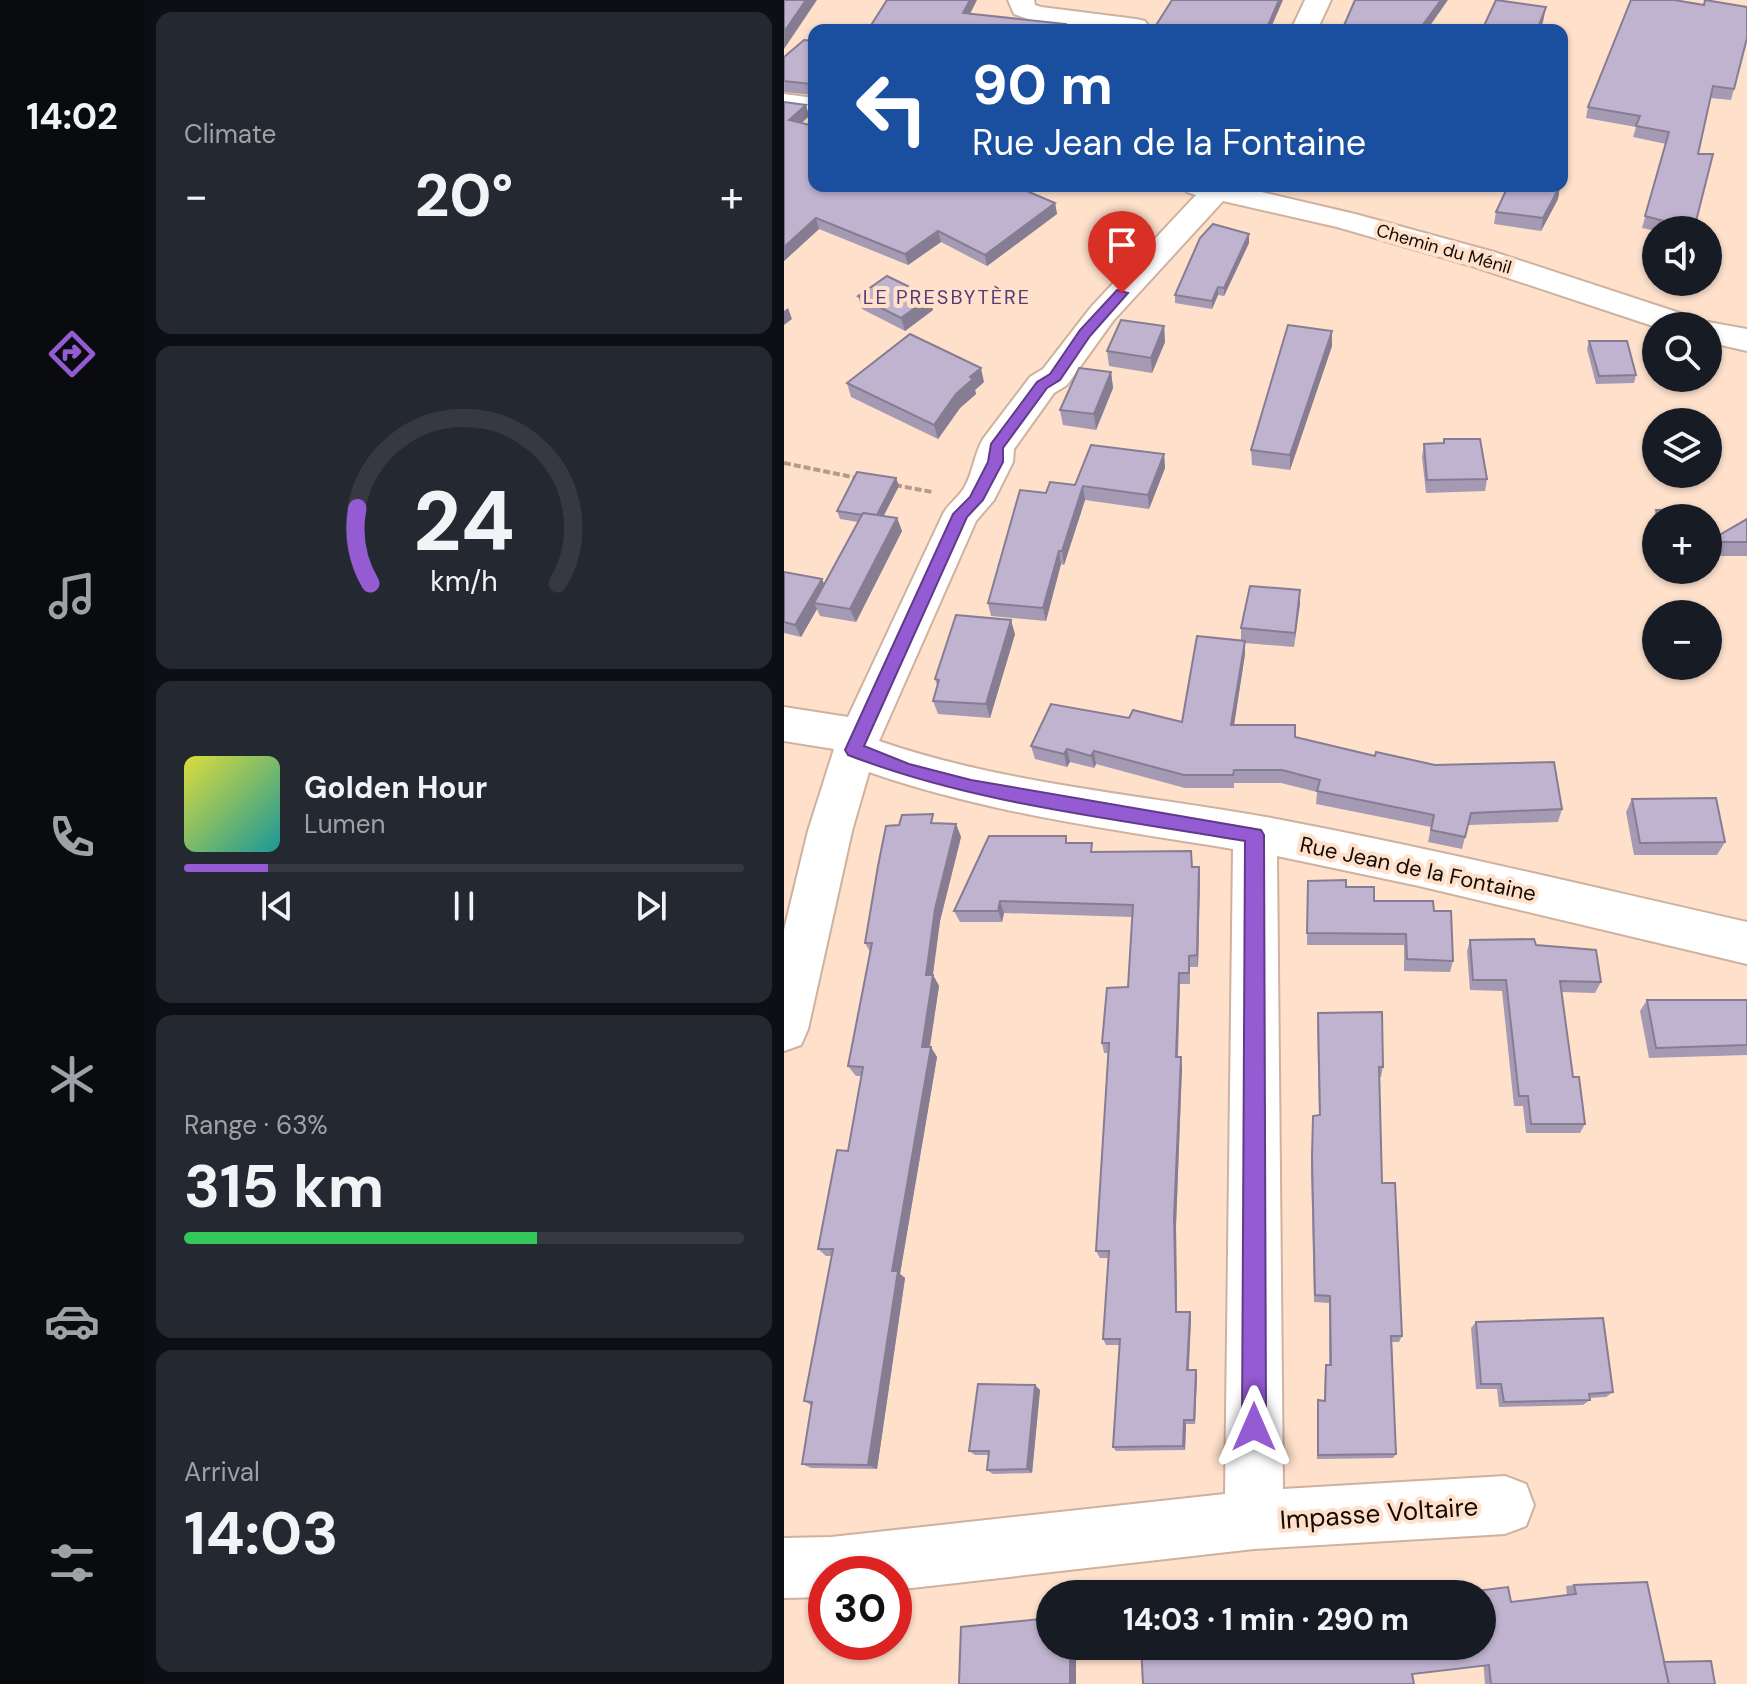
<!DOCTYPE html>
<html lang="en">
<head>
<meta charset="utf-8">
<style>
	body { margin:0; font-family:"DM Sans",sans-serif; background:#242831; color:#f1f3f6; height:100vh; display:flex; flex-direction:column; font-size:30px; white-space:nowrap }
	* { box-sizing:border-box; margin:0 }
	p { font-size:26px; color:#9ea1a6 }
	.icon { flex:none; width:44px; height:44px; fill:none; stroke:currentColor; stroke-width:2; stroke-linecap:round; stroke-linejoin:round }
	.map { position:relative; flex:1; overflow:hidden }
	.drawer { display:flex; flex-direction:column; gap:12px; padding:12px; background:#0d0f14; width:640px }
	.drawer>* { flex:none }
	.top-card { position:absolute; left:24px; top:24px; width:760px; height:168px; border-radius:16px; box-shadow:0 2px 6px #0004; background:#1a4fa0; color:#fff; overflow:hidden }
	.fabs { position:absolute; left:858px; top:216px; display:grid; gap:16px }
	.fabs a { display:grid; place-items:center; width:80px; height:80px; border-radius:50%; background:#171b24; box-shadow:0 2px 6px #0004; font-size:40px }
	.speed { position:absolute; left:24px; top:1556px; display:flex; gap:16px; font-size:40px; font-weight:700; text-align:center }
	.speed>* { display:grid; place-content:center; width:104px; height:104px; border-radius:50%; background:#171b24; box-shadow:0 2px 6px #0004; line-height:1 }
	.speed .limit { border:12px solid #d22; background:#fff; color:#111 }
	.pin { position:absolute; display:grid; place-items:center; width:68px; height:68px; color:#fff; margin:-82px -34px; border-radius:50% 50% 50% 0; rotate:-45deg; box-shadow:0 0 8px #0007 }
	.pin .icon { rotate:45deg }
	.me { position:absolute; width:88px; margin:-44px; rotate:0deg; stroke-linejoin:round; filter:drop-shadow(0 0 6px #0008) }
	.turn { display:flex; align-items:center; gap:28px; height:168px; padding:0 32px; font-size:36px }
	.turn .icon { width:104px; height:104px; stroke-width:2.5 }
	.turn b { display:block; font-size:56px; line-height:68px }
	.big { font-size:60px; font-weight:700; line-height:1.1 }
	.drawer .tile { flex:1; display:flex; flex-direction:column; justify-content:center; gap:12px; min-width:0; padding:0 28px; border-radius:16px; background:#242831 }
	.drawer .dial { align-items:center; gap:0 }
	.dial svg { height:208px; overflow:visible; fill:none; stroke:#363941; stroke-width:7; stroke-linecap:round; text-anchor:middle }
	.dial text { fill:#f1f3f6; stroke:none }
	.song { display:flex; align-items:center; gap:24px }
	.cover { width:96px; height:96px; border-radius:12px; background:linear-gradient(135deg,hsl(60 70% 55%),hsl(180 70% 35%)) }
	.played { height:8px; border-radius:4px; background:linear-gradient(90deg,#945bd3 15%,#363941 15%) }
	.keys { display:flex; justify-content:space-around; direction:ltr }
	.heat { display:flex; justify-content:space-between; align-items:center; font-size:44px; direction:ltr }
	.charge { height:12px; border-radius:6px; background:linear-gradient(90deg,#34c759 63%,#363941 0) }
	.trip { position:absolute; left:252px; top:1580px; width:460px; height:80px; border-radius:40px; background:#171b24; box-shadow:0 2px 6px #0004; font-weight:700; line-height:80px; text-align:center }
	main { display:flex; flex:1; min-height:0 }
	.tab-bar { display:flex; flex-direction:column; width:144px; justify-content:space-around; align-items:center; background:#090b0e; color:#9ea1a6 }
	.tab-bar .icon { width:56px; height:56px }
	.tab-bar .current { color:#945bd3 }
	.tab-bar b { font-size:36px; color:#f1f3f6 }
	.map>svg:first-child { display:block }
</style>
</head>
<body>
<main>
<nav class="tab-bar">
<b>14:02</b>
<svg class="icon current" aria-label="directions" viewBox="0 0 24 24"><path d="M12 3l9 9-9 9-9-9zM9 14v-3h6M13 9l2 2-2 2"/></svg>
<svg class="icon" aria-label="music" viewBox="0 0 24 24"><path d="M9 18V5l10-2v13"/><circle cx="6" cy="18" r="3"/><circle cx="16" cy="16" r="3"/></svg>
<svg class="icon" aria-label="phone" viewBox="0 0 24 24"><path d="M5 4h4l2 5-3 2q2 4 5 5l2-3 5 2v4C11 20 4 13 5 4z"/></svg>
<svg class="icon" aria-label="climate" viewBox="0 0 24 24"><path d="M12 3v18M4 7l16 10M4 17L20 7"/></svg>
<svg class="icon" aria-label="car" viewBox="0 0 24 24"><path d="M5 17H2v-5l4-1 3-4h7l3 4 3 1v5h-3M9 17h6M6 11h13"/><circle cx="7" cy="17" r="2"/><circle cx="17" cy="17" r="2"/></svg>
<svg class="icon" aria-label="filters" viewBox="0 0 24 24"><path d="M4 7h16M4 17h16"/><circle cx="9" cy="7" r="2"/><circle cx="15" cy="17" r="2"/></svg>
</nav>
<section class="drawer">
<div class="tile"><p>Climate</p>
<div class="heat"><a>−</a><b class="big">20°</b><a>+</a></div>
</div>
<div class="tile dial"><svg viewBox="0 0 100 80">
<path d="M14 69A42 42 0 1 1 86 69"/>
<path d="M14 69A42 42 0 0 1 9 40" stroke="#945bd3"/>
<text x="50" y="56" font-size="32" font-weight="700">24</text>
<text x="50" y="72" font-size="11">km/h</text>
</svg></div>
<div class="tile">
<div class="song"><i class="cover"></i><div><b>Golden Hour</b><p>Lumen</p></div></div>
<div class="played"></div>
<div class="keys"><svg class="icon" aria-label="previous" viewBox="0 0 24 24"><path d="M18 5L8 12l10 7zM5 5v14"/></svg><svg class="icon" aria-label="pause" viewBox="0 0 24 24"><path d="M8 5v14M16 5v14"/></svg><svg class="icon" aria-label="next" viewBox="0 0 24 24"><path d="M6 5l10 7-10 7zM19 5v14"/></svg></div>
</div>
<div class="tile"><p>Range · 63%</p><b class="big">315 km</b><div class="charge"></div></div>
<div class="tile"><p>Arrival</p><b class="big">14:03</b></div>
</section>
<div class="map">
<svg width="963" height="1684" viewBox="0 0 963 1684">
	<rect width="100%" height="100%" fill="#fee0cb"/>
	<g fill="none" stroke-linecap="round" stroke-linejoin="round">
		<defs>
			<g id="minor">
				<path d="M224,0H250L251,5L257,7L352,19L361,21L365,27L363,30C319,30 271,31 230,14Z"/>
				<path d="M521,0H547L533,30H507Z"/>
				<path d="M0,94L30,98V114L0,110Z"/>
				<path d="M398,186H452L571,214L710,252L914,319L917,324L924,322L963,329V351L924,342V326L872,327L688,266L553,227L439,201L329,321L283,385L270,393L230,449L229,462L210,500L192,521L95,741C220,784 352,794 482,817C643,847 803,886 963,922V964L635,886L493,856L499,1489L721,1476L742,1484L750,1505L742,1526L721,1534L470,1549L110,1590V1574H42V1597L0,1598V1538L47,1537L441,1494L449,849C326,829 203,813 85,772L68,831L24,1029L17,1045L0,1051V930L24,831L50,749L0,741V707L64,717L159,514C164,504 174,498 180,488C189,473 190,454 199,439L246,377L259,369L307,307L412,195L403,192Z"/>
			</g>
		</defs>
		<!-- minor casing -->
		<use href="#minor" stroke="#ceb19e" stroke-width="4"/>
		<!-- path -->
		<g stroke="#b49c8c" stroke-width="4" stroke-dasharray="7 3" stroke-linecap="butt">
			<path d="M0,463L73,478"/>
			<path d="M111,485L148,492"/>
		</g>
		<!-- minor -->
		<use href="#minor" fill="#fff" fill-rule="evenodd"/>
	</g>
	<!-- wall -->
	<g fill="#a59ab3">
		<path d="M920,5L950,89L947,100L926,98L914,154H929L909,230H872V231L858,228L882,144L849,137L852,127L802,118L804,107Z"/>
		<path d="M30,41L29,95L0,92V57Z"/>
		<path d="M0,102L22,105L25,116L18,123L30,186H235L233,187L271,203L273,214L203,266L157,242L124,265L35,229L0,261Z"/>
		<path d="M776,186L774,199L757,231L710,224L712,212Z"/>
		<path d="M465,243L440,296L434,295L428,309L391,303V295Z"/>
		<path d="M74,296L149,310L121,331L78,309Z"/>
		<path d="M380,326L381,342L368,373L325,366L323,351Z"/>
		<path d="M548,331V346L506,470L468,465L467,450Z"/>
		<path d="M805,341L852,375L850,383L812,384L803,349Z"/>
		<path d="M327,372L329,388L312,430L279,425L276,410Z"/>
		<path d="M200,382L191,390L192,394L176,408L154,439L67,397L63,383Z"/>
		<path d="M660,439L703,479L701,491L642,493L638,457L640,444L660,443Z"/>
		<path d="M380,454L381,468L365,509L301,500L280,565L277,564L262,621L207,616L204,603L262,493L291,485Z"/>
		<path d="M112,478L115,486L99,516L113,518L118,531L72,622L36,616L33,609L17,637L0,633V572L38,579L40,584L74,522L56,519L53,511Z"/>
		<path d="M872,510L918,518H872V542L868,524Z"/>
		<path d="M963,519V556H924V537L925,541Z"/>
		<path d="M516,590L510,647L461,643V654L450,725L511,737L778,809L774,822L684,825L678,849L644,842L647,827L532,804L533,792L497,783H450V788H401L312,764L310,768L286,762L283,767L251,759L247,746L345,718L398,722L457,640V628Z"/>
		<path d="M231,634L206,718L154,714L149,701L153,685L151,679Z"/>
		<path d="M848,799L941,842L933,855H850L842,812Z"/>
		<path d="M153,823L172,824L177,837L156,921L149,975L155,986L146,1047L153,1057L116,1274L121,1278L93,1469L27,1468L18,1464L27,1405L20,1401L48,1256H42L34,1249L64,1151L77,1076H72L64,1066L86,952L81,943Z"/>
		<path d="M284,843L310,852L415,867L416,879L414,967H406V984H396L394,1057L398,1067L392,1225L393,1312H406L407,1319L405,1370H412L413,1375L411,1424H402L401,1450L332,1451L329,1447L335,1345H322L319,1339L324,1258H316L312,1251L324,1053H320L318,1043L344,987L349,917L220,913L218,922H176L170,911Z"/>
		<path d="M524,881L562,887L590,901L669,961L666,972L620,971V945H523Z"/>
		<path d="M686,940L752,945L817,982L811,993L777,992L789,1077L801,1124L796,1133H742L739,1106H730L718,991L686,990L683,951Z"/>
		<path d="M863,1000H963V1055L865,1058L856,1011Z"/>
		<path d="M534,1013L599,1067L597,1077H595L598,1183L618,1336L615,1342H608L612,1454L609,1458L533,1459V1405L534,1400L540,1401L541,1370L542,1365H545V1303L530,1302L527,1167L529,1116L535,1115L533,1024Z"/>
		<path d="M692,1322L829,1392L822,1397L805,1398L806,1400L799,1405L715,1407L713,1389H692L687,1328Z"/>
		<path d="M256,1390L248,1473L209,1474L203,1470L205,1455H191L185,1451Z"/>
		<path d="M790,1585L880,1661L931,1684H701L698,1646L727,1602L783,1595L782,1586Z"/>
	</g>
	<!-- shaded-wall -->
	<g fill="#867d92">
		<path d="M22,0H33L0,49V32Z"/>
		<path d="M186,0H193L181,24L179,13Z"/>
		<path d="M495,0H499L486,30H482Z"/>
		<path d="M657,0H664L643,30H635Z"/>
		<path d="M762,7L759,22L756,30H753Z"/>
		<path d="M22,105L25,116L8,131L5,120Z"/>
		<path d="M776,186L774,199L757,231L759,218Z"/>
		<path d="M271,203L273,214L203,266L201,255Z"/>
		<path d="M32,218L35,229L0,261V247Z"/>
		<path d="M154,231L157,242L124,265L121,254Z"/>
		<path d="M465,234V243L440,296V288Z"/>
		<path d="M434,287V295L428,309V301Z"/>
		<path d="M146,297L149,310L121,331L117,318Z"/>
		<path d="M4,308L8,319L0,325V311Z"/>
		<path d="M380,326L381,342L368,373L367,358Z"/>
		<path d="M548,331V346L506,470V455Z"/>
		<path d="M197,368L200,382L191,390L192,394L176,408L154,439L150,425L172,394L186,377Z"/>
		<path d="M327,372L329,388L312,430L310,414Z"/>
		<path d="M380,454L381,468L365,509L364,495Z"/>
		<path d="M112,478L115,486L95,525L92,517Z"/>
		<path d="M299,486L301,500L280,565L278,551Z"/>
		<path d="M113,518L118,531L72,622L66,609Z"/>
		<path d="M275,551L277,564L262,621L259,608Z"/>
		<path d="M38,579L43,591L30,603L33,609L17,637L11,625Z"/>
		<path d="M516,590V604L510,647L511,633Z"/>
		<path d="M227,620L231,634L206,718L202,704Z"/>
		<path d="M461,641V654L448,738L447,725Z"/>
		<path d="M283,749L286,762L283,767L280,754Z"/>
		<path d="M310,751L312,764L310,768L307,756Z"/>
		<path d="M172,824L177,837L156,921L147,987L142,975L151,909Z"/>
		<path d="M415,867L416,879L414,967L413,955Z"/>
		<path d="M216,901L220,913L218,922L214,911Z"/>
		<path d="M395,973L396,984L393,1067L392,1057Z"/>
		<path d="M149,975L155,986L144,1057L138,1047Z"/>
		<path d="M147,1047L153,1057L116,1274L121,1278L93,1469L84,1465L108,1271Z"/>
		<path d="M397,1057L398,1067L392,1225L393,1318L392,1312L390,1218Z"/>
		<path d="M406,1312L407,1319L404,1375L403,1370Z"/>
		<path d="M412,1370L413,1375L411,1424L410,1420Z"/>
		<path d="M251,1385L256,1390L248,1473L243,1469Z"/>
		<path d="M400,1420L402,1424L401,1450L399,1446Z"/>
		<rect x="286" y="1646" width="6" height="38"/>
	</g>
	<!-- building -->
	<g fill="#c0b3d0" stroke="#867d92" stroke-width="2">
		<path d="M0,0H22L0,32Z"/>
		<path d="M103,0H186L179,13L282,24L281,27L310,30H84Z"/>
		<path d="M388,0H495L482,30H369Z"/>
		<path d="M571,0H657L635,30H558Z"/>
		<path d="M712,0L762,7L753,30H698Z"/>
		<path d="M847,0H890L920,5L921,0L963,7V38L950,89L929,86L914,154H929L910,229L861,216L885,132L852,126L856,116L804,107Z"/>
		<path d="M20,40L30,41V99L27,84L0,81V57Z"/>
		<path d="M0,102L22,105L5,120L30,126V186H231L271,203L201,255L154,231L121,254L32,218L0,247Z"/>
		<path d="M724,186H776L759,218L712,212Z"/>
		<path d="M429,224L465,234L440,288L434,287L428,301L391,295L416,238Z"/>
		<path d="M103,276L146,297L117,318L74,296Z"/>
		<path d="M337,320L380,326L367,358L323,351Z"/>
		<path d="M504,325L548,331L506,455L467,450Z"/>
		<path d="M126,334L197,368L186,377L189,379L172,394L150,425L63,383Z"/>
		<path d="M805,341H843L852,375L815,376Z"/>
		<path d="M295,368L327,372L310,414L276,410Z"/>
		<path d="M660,439H696L703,479L643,480L640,444L660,443Z"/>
		<path d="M307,445L380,454L364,495L299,486L278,551H275L259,608L204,603L236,490L262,493L266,482L291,485Z"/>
		<path d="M73,472L112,478L93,515L79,513L78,515L53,511Z"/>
		<path d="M916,509L918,518H875L872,510Z"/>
		<path d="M79,513L113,518L66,609L30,603Z"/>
		<path d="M963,519V542H924V537L925,541Z"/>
		<path d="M0,572L38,579L11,625L0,622Z"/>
		<path d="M466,586L516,590L511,633L457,628Z"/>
		<path d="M172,615L227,620L202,704L149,701L155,680L151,679Z"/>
		<path d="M413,636L461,641L447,725H511V737L591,756L592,752L651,765L770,762L778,809L687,813L681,837L647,830L650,815L533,791L536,780L498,770H450L449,775H400L310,751L307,756L283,749L280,754L247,746L267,704L345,718L349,710L398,722Z"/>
		<path d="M932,798L941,842L856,843L848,799Z"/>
		<path d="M149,814L147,823L172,824L151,909L142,975H149L138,1047H147L108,1271H114L84,1465L18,1464L28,1402L20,1401L49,1249H34L53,1150L64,1151L79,1067L64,1066L88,943H81L94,866L102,826L115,825L118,815Z"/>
		<path d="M205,836H282V843H308L307,852L407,851L408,867H415L413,955L405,956V973H395L392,1057H397L390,1218L392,1312H406L403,1370H412L410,1420H400L399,1446L329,1447L336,1339H319L325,1251H312L325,1043H318L323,988L344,987L349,905L216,901L214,911H170Z"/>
		<path d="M562,880V887H590V901H649L650,911H667L669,961L623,959L622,934L523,933L524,881Z"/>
		<path d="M750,939L752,945L812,950L817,982L776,981L789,1077H795L801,1124H747L744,1096H735L722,980H689L686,940Z"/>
		<path d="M863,1000H963V1045L872,1048Z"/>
		<path d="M598,1012L599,1067H595L598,1183H611L618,1336H607L612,1454L534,1455V1400L541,1401L542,1365H547L546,1296L531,1295L528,1158L529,1116L536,1115L534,1013Z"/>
		<path d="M819,1318L829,1392L805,1394L806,1400L720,1402L717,1384H697L692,1322Z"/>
		<path d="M194,1384L251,1385L243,1469L203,1470L205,1451H185Z"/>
		<path d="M863,1582L885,1684H707L705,1665L628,1674L630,1684H359L357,1646H698V1594H668L724,1587L727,1602L792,1594L790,1585Z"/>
		<path d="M266,1618V1646H286V1684H175L177,1627Z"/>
		<path d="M927,1661L931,1684H885L880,1662Z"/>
	</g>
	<!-- route -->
	<path fill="#945bd3" stroke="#603b89" stroke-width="2" d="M333,290L344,293L306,336L276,380L263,388L219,448V462L199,500L183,517L80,746L125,764L187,780L477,830L480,835L482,1427L479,1435L470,1439L462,1435L458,1427L461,841C328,818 191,804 64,755L61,750L169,514L186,497L204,462L207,444L253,382L266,374L296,330Z"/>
	<g text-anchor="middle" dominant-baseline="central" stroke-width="8" stroke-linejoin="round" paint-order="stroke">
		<!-- far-street labels -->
		<g font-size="18" fill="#150b05" stroke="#fee0cb">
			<text transform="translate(660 249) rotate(16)">Chemin du Ménil</text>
		</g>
		<!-- far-neighbourhood labels -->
		<g font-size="20" letter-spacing="2" fill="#563b76" stroke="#fee0cb">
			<text x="163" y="297">LE PRESBYTÈRE</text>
		</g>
		<!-- street labels -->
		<g font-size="22" fill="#150b05" stroke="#fee0cb">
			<text transform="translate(634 869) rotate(12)">Rue Jean de la Fontaine</text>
		</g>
		<!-- near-street labels -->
		<g font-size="26" fill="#150b05" stroke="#fee0cb">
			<text transform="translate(595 1513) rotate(-4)">Impasse Voltaire</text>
		</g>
	</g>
</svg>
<div class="fabs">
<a><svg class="icon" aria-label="sound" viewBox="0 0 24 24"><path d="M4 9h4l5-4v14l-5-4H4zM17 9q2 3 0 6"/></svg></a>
<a><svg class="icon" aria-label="search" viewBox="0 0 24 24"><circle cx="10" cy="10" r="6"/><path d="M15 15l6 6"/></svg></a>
<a><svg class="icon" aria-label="layers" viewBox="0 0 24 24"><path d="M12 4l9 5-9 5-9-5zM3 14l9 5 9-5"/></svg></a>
<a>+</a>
<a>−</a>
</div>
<div class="speed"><div class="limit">30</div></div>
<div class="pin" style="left:338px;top:293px;background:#d93025"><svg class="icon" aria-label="arrive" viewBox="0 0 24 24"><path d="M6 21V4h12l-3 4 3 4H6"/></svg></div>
<svg class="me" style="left:470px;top:1427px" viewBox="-20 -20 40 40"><path d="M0-17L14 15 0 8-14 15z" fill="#945bd3" stroke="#fff" stroke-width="4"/></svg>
<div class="trip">14:03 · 1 min · 290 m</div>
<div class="top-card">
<div class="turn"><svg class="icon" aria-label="left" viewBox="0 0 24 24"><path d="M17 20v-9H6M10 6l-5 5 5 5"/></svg><div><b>90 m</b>Rue Jean de la Fontaine</div></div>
</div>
</div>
</main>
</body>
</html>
